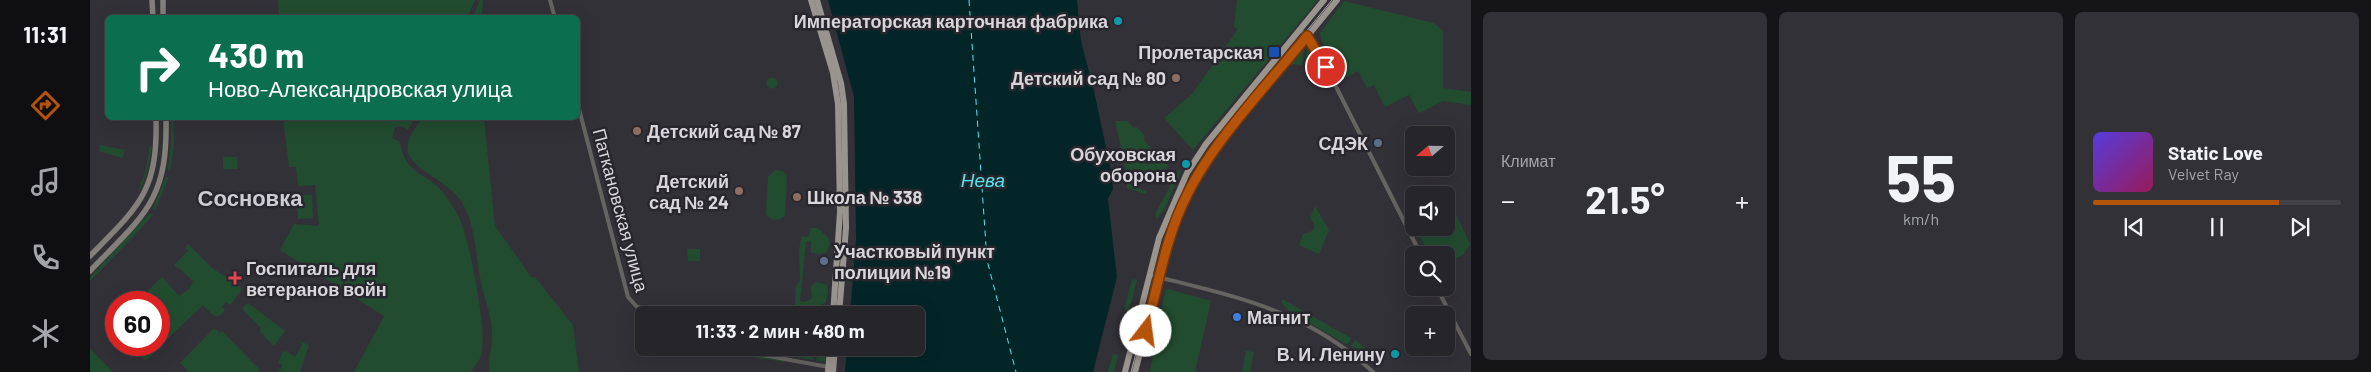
<!DOCTYPE html>
<html lang="ru">
<head>
<meta charset="utf-8">
<style>
	body { margin:0; font-family:Barlow,sans-serif; background:#323136; color:#f1f3f6; height:100vh; display:flex; flex-direction:column; font-size:19px; white-space:nowrap }
	* { box-sizing:border-box; margin:0 }
	p { font-size:16px; color:#a4a5a8 }
	.icon { flex:none; width:28px; height:28px; fill:none; stroke:currentColor; stroke-width:2; stroke-linecap:round; stroke-linejoin:round }
	.map { position:relative; flex:1; overflow:hidden }
	.side { display:flex; flex-direction:column; gap:12px; padding:12px; background:#151417; width:900px }
	.side>* { flex:none }
	.hud { position:absolute; left:15px; top:15px; width:475px; height:105px; border-radius:8px; box-shadow:0 5px 20px #0002,0 0 0 1px #424247; background:#0b6e4f; color:#fff; overflow:hidden }
	.needle { width:32px; rotate:250deg }
	.controls { position:absolute; left:1315px; top:126px; display:grid; gap:10px }
	.controls a { display:grid; place-items:center; width:50px; height:50px; border-radius:8px; background:#26252a; box-shadow:0 5px 20px #0002,0 0 0 1px #424247; font-size:25px }
	.speed { position:absolute; left:15px; top:291px; display:flex; gap:10px; font-size:25px; font-weight:700; text-align:center }
	.speed>* { display:grid; place-content:center; width:65px; height:65px; border-radius:50%; background:#26252a; box-shadow:0 5px 20px #0002,0 0 0 1px #424247; line-height:1 }
	.speed .limit { border:8px solid #d22; background:#fff; color:#111 }
	.pin { position:absolute; display:grid; place-items:center; width:42px; height:42px; color:#fff; margin:-21px; border:2px solid #fff; border-radius:50%; box-shadow:0 1px 5px #0007 }
	.me { position:absolute; width:55px; margin:-28px; rotate:15deg; stroke-linejoin:round; filter:drop-shadow(0 0 4px #0008) }
	.turn { display:flex; align-items:center; gap:18px; height:105px; padding:0 20px; font-size:22px }
	.turn .icon { width:65px; height:65px; stroke-width:2.5 }
	.turn b { display:block; font-size:35px; line-height:42px }
	.big { font-size:38px; font-weight:700; line-height:1.1 }
	.side .widget { flex:1; display:flex; flex-direction:column; justify-content:center; gap:8px; min-width:0; padding:0 18px; border-radius:8px; background:#323136 }
	.side .dial { align-items:center; gap:0 }
	.dial b { font-size:65px; line-height:1 }
	.song { display:flex; align-items:center; gap:15px }
	.cover { width:60px; height:60px; border-radius:8px; background:linear-gradient(135deg,hsl(250 70% 55%),hsl(330 70% 35%)) }
	.played { height:5px; border-radius:2px; background:linear-gradient(90deg,#b45309 75%,#424247 75%) }
	.keys { display:flex; justify-content:space-around; direction:ltr }
	.heat { display:flex; justify-content:space-between; align-items:center; font-size:28px; direction:ltr }
	.side .tiles { flex:1; display:grid; gap:12px; grid-template-columns:repeat(3,1fr) }
	.trip { position:absolute; left:545px; top:306px; width:290px; height:50px; border-radius:8px; background:#26252a; box-shadow:0 5px 20px #0002,0 0 0 1px #424247; font-weight:700; line-height:50px; text-align:center }
	main { display:flex; flex:1; min-height:0 }
	.dock { display:flex; flex-direction:column; width:90px; justify-content:space-around; align-items:center; background:#0f0f11; color:#a4a5a8 }
	.dock .icon { width:35px; height:35px }
	.dock .selected { color:#b45309 }
	.dock b { font-size:22px; color:#f1f3f6 }
	.map>svg:first-child { display:block }
</style>
</head>
<body>
<main>
<nav class="dock">
<b>11:31</b>
<svg class="icon selected" aria-label="directions" viewBox="0 0 24 24"><path d="M12 3l9 9-9 9-9-9zM9 14v-3h6M13 9l2 2-2 2"/></svg>
<svg class="icon" aria-label="music" viewBox="0 0 24 24"><path d="M9 18V5l10-2v13"/><circle cx="6" cy="18" r="3"/><circle cx="16" cy="16" r="3"/></svg>
<svg class="icon" aria-label="phone" viewBox="0 0 24 24"><path d="M5 4h4l2 5-3 2q2 4 5 5l2-3 5 2v4C11 20 4 13 5 4z"/></svg>
<svg class="icon" aria-label="climate" viewBox="0 0 24 24"><path d="M12 3v18M4 7l16 10M4 17L20 7"/></svg>
</nav>
<div class="map">
<svg width="1381" height="372" viewBox="0 0 1381 372">
	<rect width="100%" height="100%" fill="#333138"/>
	<!-- green -->
	<g fill="#224c30">
		<path d="M188,0H385L377,18L189,17Z"/>
		<path d="M390,0H393L392,17H383Z"/>
		<path d="M1147,0H1228L1103,150L1074,118L1102,94L1148,29L1144,27Z"/>
		<path d="M1254,1L1344,23L1353,31V88L1381,92V105L1353,101L1329,113L1319,95L1295,107L1284,85L1277,88L1268,71L1251,80L1231,39L1230,33Z"/>
		<path d="M1214,48L1212,65L1201,64Z"/>
		<path d="M1217,49H1218L1227,67L1215,66Z"/>
		<circle cx="682" cy="83" r="5.5"/>
		<path d="M81,118H83L84,145L80,172L78,170L81,145Z"/>
		<path d="M193,118H325L318,130L311,126L305,127L302,138L310,142C314,175 339,173 355,195C362,205 370,216 373,228C381,252 398,334 391,356C389,361 384,367 381,372H264L294,316L190,250L204,224L229,226L225,185L208,186L206,167H199Z"/>
		<path d="M332,118H394L405,226L442,278L445,277L483,325L489,372H399C398,358 403,345 402,330C401,314 394,298 391,282C385,255 386,219 368,197C356,182 325,169 319,155C313,143 326,128 332,118Z"/>
		<path d="M1025,121H1037L1044,128L1047,127L1055,136L1054,140L1078,166L1072,175L1066,172L1064,176L1046,169L1040,184L1057,192L1056,194L1037,188V175Z"/>
		<path d="M10,145L35,150L32,158L9,151Z"/>
		<path d="M60,146L62,147L58,169L50,191L49,190L56,169Z"/>
		<path d="M133,157H147L148,169H133Z"/>
		<path d="M685,170L692,171L697,175L695,215C690,222 680,221 676,214L678,177Z"/>
		<path d="M1089,170L1091,172L1075,208L1067,219L1065,214Z"/>
		<path d="M76,177H79L65,210L63,208Z"/>
		<path d="M207,195H222L223,218L208,219Z"/>
		<path d="M1361,204L1380,244L1373,255L1356,263V255H1339L1326,228H1356V206Z"/>
		<path d="M1225,206L1239,230L1229,254L1209,245L1213,234L1219,233L1224,229V224L1220,218Z"/>
		<path d="M59,214H63L56,223L0,281V277Z"/>
		<path d="M721,228H728L739,239L740,244L736,253L728,254L721,252V241L716,242L710,301L715,302L722,298L721,286L726,282L737,285L738,293L736,302L724,309L716,308L708,315H704L706,287L710,280L709,249L712,236L718,237Z"/>
		<path d="M98,244L122,268L150,286L151,291L140,305L136,302L132,307L135,310L129,316H124L113,305L77,339L69,331V302H56L51,298L72,277L89,296L99,289L103,281L88,267L87,268L84,265L98,251L95,247Z"/>
		<path d="M597,249H610V261H598Z"/>
		<path d="M1042,279L1047,280L1039,311L1034,310Z"/>
		<path d="M1078,289L1121,301L1105,372H1060L1075,291Z"/>
		<path d="M1192,299L1261,338L1257,345L1198,310L1192,303Z"/>
		<path d="M158,303L195,331L184,346L170,332L171,328L153,310V307Z"/>
		<path d="M124,328L130,333L132,331L170,370L168,372H99L90,363Z"/>
		<path d="M69,338L71,346L56,361L40,345H69Z"/>
		<path d="M1265,340L1282,353L1277,357L1261,346Z"/>
		<path d="M210,341L219,345L210,372H192L187,369L192,368V364L188,363L193,352L196,351L205,357L212,345Z"/>
		<path d="M624,348L694,361V362L623,351Z"/>
		<path d="M728,348H738L735,361H726Z"/>
		<path d="M0,349L23,372H0Z"/>
		<path d="M706,349L725,348L723,360L704,357Z"/>
		<path d="M1156,351L1164,352L1160,372H1152Z"/>
		<path d="M1023,354L1028,355L1024,372H1018Z"/>
	</g>
	<!-- water -->
	<path fill="#032527" d="M738,0H987L991,41L1004,91L1021,171L1023,189L1018,199L1027,277L1003,372H755L757,348H826V315H760L766,240L764,97Z"/>
	<g fill="none" stroke-linecap="round" stroke-linejoin="round">
		<!-- ferry -->
		<path stroke="#50e7f1" stroke-width="1" stroke-dasharray="6 5" stroke-linecap="butt" d="M879,0L897,260L926,372"/>
		<!-- street -->
		<g stroke="#666461" stroke-width="4">
			<path d="M460,0L465,18"/>
			<path d="M1210,30L1224,43L1331,255"/>
			<path d="M488,105L538,297L547,307L596,315"/>
			<path d="M1060,275C1146,297 1215,309 1283,372"/>
			<path d="M1347,288L1381,354"/>
			<path d="M633,348L739,367"/>
			<path d="M693,357L702,348"/>
		</g>
		<!-- secondary -->
		<g stroke="#837f7a" stroke-width="5.5">
			<path d="M62,0L63,18"/>
			<path d="M73,0V18"/>
			<path d="M0,256C49,206 68,192 66,118"/>
			<path d="M0,271C54,215 78,201 76,118"/>
		</g>
		<!-- primary -->
		<g stroke="#99948e" stroke-width="6">
			<path d="M721,0L743,73L748,104L750,212L743,315"/>
			<path d="M727,0L751,83L754,104L756,228L749,315"/>
			<path d="M738,372L740,348"/>
			<path d="M743,372L745,348"/>
			<path d="M1035,372L1069,238L1097,173L1116,144L1234,0"/>
			<path d="M1045,372L1083,228L1104,180L1124,150L1247,0"/>
		</g>
		<!-- tram -->
		<path stroke="#acaaaf" stroke-width="1" d="M1041,372L1079,228L1095,189L1121,148L1242,0"/>
	</g>
	<g fill="none" stroke-linecap="round" stroke-linejoin="round">
		<defs>
			<path id="route" d="M1056,331C1068,285 1076,235 1098,193C1125,139 1179,83 1217,36L1236,67"/>
		</defs>
		<!-- route casing -->
		<use href="#route" stroke="#753606" stroke-width="12"/>
		<!-- route -->
		<use href="#route" stroke="#b45309" stroke-width="9"/>
	</g>
	<!-- markers -->
	<g fill="#0f9aa8" stroke="#29272e" stroke-width="2">
		<circle cx="1028" cy="21" r="5"/>
		<circle cx="1096" cy="164" r="5"/>
		<circle cx="1305" cy="354" r="5"/>
	</g>
	<rect fill="#1a4fb4" stroke="#29272e" stroke-width="2" x="1178" y="46" width="12" height="12" rx="2.5"/>
	<g fill="#8d6e63" stroke="#29272e" stroke-width="2">
		<circle cx="1086" cy="78" r="5"/>
		<circle cx="547" cy="131" r="5"/>
		<circle cx="649" cy="191" r="5"/>
		<circle cx="707" cy="197" r="5"/>
	</g>
	<g fill="#5c6f8a" stroke="#29272e" stroke-width="2">
		<circle cx="1288" cy="143" r="5"/>
		<circle cx="734" cy="261" r="5"/>
	</g>
	<path fill="#e0444e" stroke="#29272e" stroke-width="2" d="M142.5 270.5h5v5h5v5h-5v5h-5v-5h-5v-5h5z"/>
	<circle fill="#3f7fe0" stroke="#29272e" stroke-width="2" cx="1147" cy="317" r="5"/>
	<g text-anchor="middle" dominant-baseline="central" stroke-width="5" stroke-linejoin="round" paint-order="stroke">
		<!-- poi labels -->
		<g font-size="18" font-weight="bold" fill="#d8d6db" stroke="#29272e" text-anchor="end">
			<text x="1018" y="21">Императорская карточная фабрика</text>
			<text x="1173" y="52">Пролетарская</text>
			<text x="1076" y="78">Детский сад № 80</text>
			<text x="557" y="131" text-anchor="start">Детский сад № 87</text>
			<text x="1278" y="143">СДЭК</text>
			<text x="1086" y="154">Обуховская<tspan x="1086" dy="21">оборона</tspan></text>
			<text x="639" y="181">Детский<tspan x="639" dy="21">сад № 24</tspan></text>
			<text x="717" y="197" text-anchor="start">Школа № 338</text>
			<text x="744" y="251" text-anchor="start">Участковый пункт<tspan x="744" dy="21">полиции №19</tspan></text>
			<text x="156" y="268" text-anchor="start">Госпиталь для<tspan x="156" dy="21">ветеранов войн</tspan></text>
			<text x="1157" y="317" text-anchor="start">Магнит</text>
			<text x="1295" y="354">В. И. Ленину</text>
		</g>
		<!-- street labels -->
		<g font-size="18" fill="#d8d6db" stroke="#29272e">
			<text transform="translate(531 210) rotate(75)">Паткановская улица</text>
		</g>
		<!-- water labels -->
		<g font-size="19" font-style="italic" fill="#50e7f1" stroke="#29272e">
			<text x="893" y="179">Нева</text>
		</g>
		<!-- district labels -->
		<g font-size="22" font-weight="bold" fill="#cdcbd3" stroke="#29272e">
			<text x="160" y="197">Сосновка</text>
		</g>
	</g>
</svg>
<div class="controls">
<a><svg class="needle" viewBox="-14 -14 28 28"><path d="M0-13l5 13h-10z" fill="#e53935"/><path d="M0 13l5-13h-10z" fill="#a4a5a8"/></svg></a>
<a><svg class="icon" aria-label="sound" viewBox="0 0 24 24"><path d="M4 9h4l5-4v14l-5-4H4zM17 9q2 3 0 6"/></svg></a>
<a><svg class="icon" aria-label="search" viewBox="0 0 24 24"><circle cx="10" cy="10" r="6"/><path d="M15 15l6 6"/></svg></a>
<a>+</a>
</div>
<div class="speed"><div class="limit">60</div></div>
<div class="pin" style="left:1236px;top:67px;background:#d93025"><svg class="icon" aria-label="arrive" viewBox="0 0 24 24"><path d="M6 21V4h12l-3 4 3 4H6"/></svg></div>
<svg class="me" style="left:1056px;top:331px" viewBox="-20 -20 40 40"><circle r="19" fill="#fff"/><path d="M0-13L10 11 0 6-10 11z" fill="#b45309"/></svg>
<div class="trip">11:33 · 2 мин · 480 m</div>
<div class="hud">
<div class="turn"><svg class="icon" aria-label="right" viewBox="0 0 24 24"><path d="M7 20v-9h11M14 6l5 5-5 5"/></svg><div><b>430 m</b>Ново-Александровская улица</div></div>
</div>
</div>
<section class="side">
<div class="tiles">
<div class="widget"><p>Климат</p>
<div class="heat"><a>−</a><b class="big">21.5°</b><a>+</a></div>
</div>
<div class="widget dial"><b>55</b><p>km/h</p></div>
<div class="widget">
<div class="song"><i class="cover"></i><div><b>Static Love</b><p>Velvet Ray</p></div></div>
<div class="played"></div>
<div class="keys"><svg class="icon" aria-label="previous" viewBox="0 0 24 24"><path d="M18 5L8 12l10 7zM5 5v14"/></svg><svg class="icon" aria-label="pause" viewBox="0 0 24 24"><path d="M8 5v14M16 5v14"/></svg><svg class="icon" aria-label="next" viewBox="0 0 24 24"><path d="M6 5l10 7-10 7zM19 5v14"/></svg></div>
</div>
</div>
</section>
</main>
</body>
</html>
